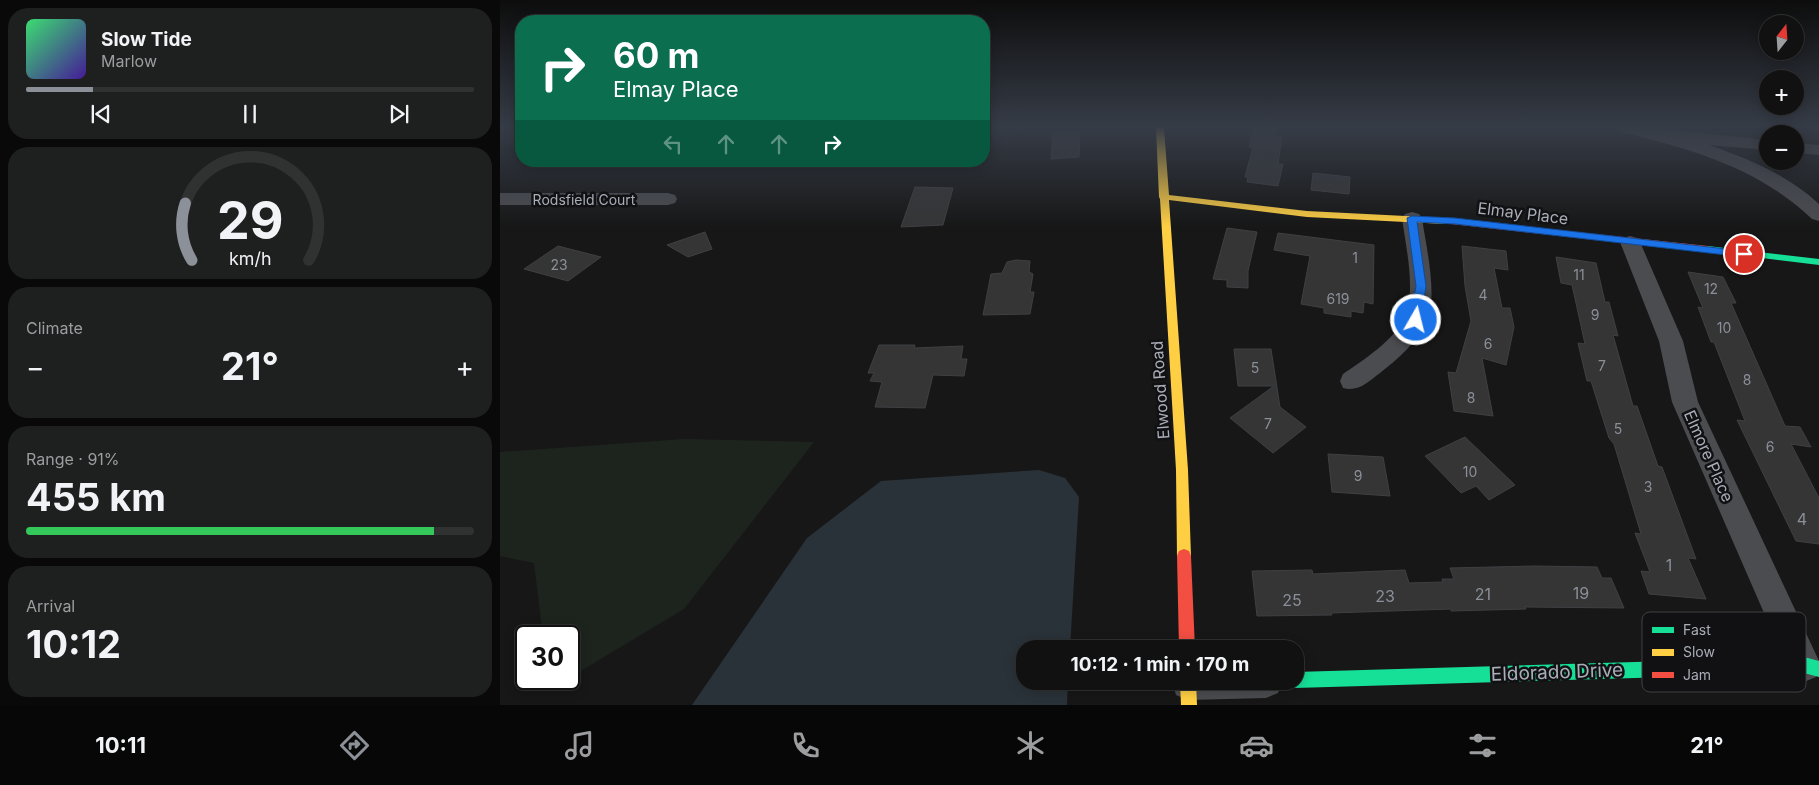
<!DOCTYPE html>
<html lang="en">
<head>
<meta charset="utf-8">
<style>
	body { margin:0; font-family:Inter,sans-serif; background:#1e1f1f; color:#f1f3f6; height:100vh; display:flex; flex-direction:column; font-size:19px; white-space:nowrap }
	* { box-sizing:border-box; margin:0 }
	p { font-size:16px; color:#9c9d9f }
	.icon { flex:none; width:28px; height:28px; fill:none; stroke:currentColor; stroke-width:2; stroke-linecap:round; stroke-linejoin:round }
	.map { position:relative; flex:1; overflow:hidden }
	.details { display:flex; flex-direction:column; gap:8px; padding:8px; background:#090909; width:500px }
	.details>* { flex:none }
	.banner { position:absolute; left:15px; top:15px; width:475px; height:152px; border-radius:20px; box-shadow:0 2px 12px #0003,0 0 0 1px #303131; background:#0b6e4f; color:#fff; overflow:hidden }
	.needle { width:32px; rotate:17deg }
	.buttons { position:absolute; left:1259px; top:15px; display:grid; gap:10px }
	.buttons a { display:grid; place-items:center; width:45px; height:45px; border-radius:50%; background:#111; box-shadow:0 2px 12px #0003,0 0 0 1px #303131; font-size:25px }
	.speed { position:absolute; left:15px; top:625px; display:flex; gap:10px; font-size:25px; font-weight:700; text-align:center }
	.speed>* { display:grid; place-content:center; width:65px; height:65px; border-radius:50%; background:#111; box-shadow:0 2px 12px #0003,0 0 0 1px #303131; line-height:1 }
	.speed .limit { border:2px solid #111; border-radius:8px; background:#fff; color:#111 }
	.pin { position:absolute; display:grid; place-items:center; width:42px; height:42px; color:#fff; margin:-21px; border:2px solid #fff; border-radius:50%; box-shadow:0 1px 5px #0007 }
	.me { position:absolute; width:55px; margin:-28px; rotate:8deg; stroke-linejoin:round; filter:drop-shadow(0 0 4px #0008) }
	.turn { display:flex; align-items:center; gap:18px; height:105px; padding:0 15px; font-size:22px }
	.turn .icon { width:65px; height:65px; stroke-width:2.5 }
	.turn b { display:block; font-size:35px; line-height:42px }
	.lanes { display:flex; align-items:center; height:48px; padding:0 15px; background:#0003; justify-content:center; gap:25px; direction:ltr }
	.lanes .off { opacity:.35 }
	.big { font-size:38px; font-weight:700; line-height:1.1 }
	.details .tile { flex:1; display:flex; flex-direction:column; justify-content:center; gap:8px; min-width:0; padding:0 18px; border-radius:20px; background:#1e1f1f }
	.details .dial { align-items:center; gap:0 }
	.dial svg { height:130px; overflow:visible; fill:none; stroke:#303131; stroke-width:7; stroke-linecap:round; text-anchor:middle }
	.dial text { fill:#f1f3f6; stroke:none }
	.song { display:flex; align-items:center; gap:15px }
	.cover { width:60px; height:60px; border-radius:8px; background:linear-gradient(135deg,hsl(140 70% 55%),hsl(260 70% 35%)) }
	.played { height:5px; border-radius:2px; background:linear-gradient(90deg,#8c9099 15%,#303131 15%) }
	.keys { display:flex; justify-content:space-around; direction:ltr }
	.heat { display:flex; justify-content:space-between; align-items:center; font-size:28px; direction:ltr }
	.charge { height:8px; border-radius:4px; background:linear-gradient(90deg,#34c759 91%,#303131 0) }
	.trip { position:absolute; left:516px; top:640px; width:288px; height:50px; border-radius:20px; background:#111; box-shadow:0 2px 12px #0003,0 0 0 1px #303131; font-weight:700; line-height:50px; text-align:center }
	.tabs { display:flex; height:80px; justify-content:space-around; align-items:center; background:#070707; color:#9c9d9f }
	.tabs .icon { width:35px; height:35px }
	.tabs .current { color:#8c9099 }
	.tabs b { font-size:22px; color:#f1f3f6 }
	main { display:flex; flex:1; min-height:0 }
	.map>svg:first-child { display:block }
</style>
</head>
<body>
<main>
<section class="details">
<div class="tile">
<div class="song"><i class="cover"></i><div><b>Slow Tide</b><p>Marlow</p></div></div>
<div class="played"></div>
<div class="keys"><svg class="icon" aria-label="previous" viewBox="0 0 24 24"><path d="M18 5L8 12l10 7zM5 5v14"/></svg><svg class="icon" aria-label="pause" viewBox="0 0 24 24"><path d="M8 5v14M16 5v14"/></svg><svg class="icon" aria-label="next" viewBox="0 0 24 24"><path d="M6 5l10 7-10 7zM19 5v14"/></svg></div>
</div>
<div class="tile dial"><svg viewBox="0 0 100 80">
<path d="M14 69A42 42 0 1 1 86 69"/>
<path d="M14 69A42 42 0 0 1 10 34" stroke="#8c9099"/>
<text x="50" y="56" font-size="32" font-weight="700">29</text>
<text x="50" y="72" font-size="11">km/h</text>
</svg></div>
<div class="tile"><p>Climate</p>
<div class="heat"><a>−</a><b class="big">21°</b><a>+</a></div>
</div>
<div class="tile"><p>Range · 91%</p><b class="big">455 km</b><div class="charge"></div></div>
<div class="tile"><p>Arrival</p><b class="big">10:12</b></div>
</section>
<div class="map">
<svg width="1319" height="705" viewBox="0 0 1319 705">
	<rect width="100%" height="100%" fill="#171717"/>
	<!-- green -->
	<path fill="#1d241e" d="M184,439L314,442L184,609L69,678V636H43L34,563L0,556V452Z"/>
	<!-- water -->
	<path fill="#2a3239" d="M539,470L565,478L579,497L570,649H525V681H568L567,705H192L307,538L381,481Z"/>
	<!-- building -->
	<g fill="#353536" stroke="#3f4043">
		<path d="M753,128H776L775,136H782L778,164H783L778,186L747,182L748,177H745L753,147H749Z"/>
		<path d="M553,133H580L579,157L551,159Z"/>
		<path d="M813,173L850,177L849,194L811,190Z"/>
		<path d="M415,187L453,188L443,225L401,227Z"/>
		<path d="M727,228L757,232L748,271V288L727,287V280L713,279Z"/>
		<path d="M205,232L212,249L188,257L167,245Z"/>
		<path d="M778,233L874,245L873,304L864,302L863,313L851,311V317L824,313V308L801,304L810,256L774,250Z"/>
		<path d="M58,246L101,257L68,281L24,269Z"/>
		<path d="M962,246L1006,251L1008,270L994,268L1002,308H1010L1014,327L1006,365L982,358L993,416L954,411L948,372L956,373L971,321L965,286Z"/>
		<path d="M1056,257L1096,263L1105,302H1109L1118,336L1113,335L1133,406H1137L1158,466L1162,467L1196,559L1188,558L1206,599L1149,594L1141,571L1150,572L1135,533L1141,534L1114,444L1109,438L1091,381H1087L1078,343L1085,344L1072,285L1061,283Z"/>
		<path d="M516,260L530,261L529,272L533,274L530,292H534L530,314L483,315L491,274L502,273L507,262Z"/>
		<path d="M1188,272L1223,277L1236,303H1231L1285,426L1300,427L1311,447L1291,444L1319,498V544L1296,541L1237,420L1245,421L1214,342H1211L1198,307L1203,308Z"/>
		<path d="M379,345H415L414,348L463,346L461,359H467L464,376L433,375L425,408L375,407L382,382L370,381L374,373H368Z"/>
		<path d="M734,349H771L780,407L806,427L773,453L730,418L774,386H738Z"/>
		<path d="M965,437L1015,485L989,500L976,486L961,493L925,456Z"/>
		<path d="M828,454L883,457L890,496L832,492Z"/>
		<path d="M1035,566L1097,567L1102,578H1111L1124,608L1025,607L1026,609L951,611V609L831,613L832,615L757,616L752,571L812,570L813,574L905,570L909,583L943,582L942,579H954L950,568Z"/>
	</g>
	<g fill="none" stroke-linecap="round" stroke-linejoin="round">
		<!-- street -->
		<g fill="#4b4c50" fill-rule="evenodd">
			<path d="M1119,128H1151L1268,140V150L1209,145C1249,159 1288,175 1319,204V221L1312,219C1259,168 1191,149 1121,132Z"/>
			<path d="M1295,143L1319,145V155L1295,153Z"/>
			<path d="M0,193H168L175,195L177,199L175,203L168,205H0Z"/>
			<path d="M912,212L919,214L922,218C926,246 938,296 927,321C917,342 898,359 880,373C868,382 859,392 843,388L840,381L843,374C861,362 897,338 905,317C916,289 906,248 902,218L905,214Z"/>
			<path d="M1130,236L1137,238L1140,242L1183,341L1198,402L1319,661V669L1316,677L1304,682L1292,677L1172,402L1159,341L1120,242L1123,238Z"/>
			<path d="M672,681H783L778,693L766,698L688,700L676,695Z"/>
		</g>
		<!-- fast -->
		<g fill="#16e098" fill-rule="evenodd">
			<path d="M1208,246L1319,259V265L1205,251L1203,249L1205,247Z"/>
			<path d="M1304,657L1319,661V677L1304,673L795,688L789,686L787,681H795V672Z"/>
		</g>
		<!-- slow -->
		<g fill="#ffcf43" fill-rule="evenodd">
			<path d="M656,128H664L669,195L807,211L945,218L950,221L945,224L807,217L669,200L688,470L691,556L689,561L684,563L679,561L677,556L676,470L660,199L659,197Z"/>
			<path d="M680,681H696L697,705H681Z"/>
		</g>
		<!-- jam -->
		<g fill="#f24e42" fill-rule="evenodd">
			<path d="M945,218L1208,246L1213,249L1208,252L942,223L940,221Z"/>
			<path d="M684,549L689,551L691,556L695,649H679L677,556L679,551Z"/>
		</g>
	</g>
	<!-- sky -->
	<linearGradient id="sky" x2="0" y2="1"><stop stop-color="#0d0d0d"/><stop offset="0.56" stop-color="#363c47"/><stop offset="1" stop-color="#363c47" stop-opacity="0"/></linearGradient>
	<rect width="1319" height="227" fill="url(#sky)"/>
	<!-- route -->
	<path fill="#1a73e8" stroke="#114b97" d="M912,216L955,218L1244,251L1249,254L1244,257L955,224L917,222L926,286L921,320L916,323L910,320L916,286L907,218Z"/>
	<g text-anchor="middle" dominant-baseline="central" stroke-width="5" stroke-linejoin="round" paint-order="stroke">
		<!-- far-street labels -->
		<g font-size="14" fill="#a8adb8" stroke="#111113">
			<text x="84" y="199">Rodsfield Court</text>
		</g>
		<!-- number labels -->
		<g font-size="14" fill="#8b8f98">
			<text x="855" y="257">1</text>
			<text x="59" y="264">23</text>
			<text x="1079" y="274">11</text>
			<text x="1211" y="288">12</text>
			<text x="983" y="294">4</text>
			<text x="838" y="298">619</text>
			<text x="1095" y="314">9</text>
			<text x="1224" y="327">10</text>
			<text x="988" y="343">6</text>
			<text x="1102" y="365">7</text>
			<text x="755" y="367">5</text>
			<text x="1247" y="379">8</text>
			<text x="971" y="397">8</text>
			<text x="768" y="423">7</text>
			<text x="1118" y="428">5</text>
			<text x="1270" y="446">6</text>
			<text x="970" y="471">10</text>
			<text x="858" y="475">9</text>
			<text x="1148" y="486">3</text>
		</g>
		<!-- street labels -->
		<g font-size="16" fill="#a8adb8" stroke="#111113">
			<text transform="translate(1023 213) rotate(7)">Elmay Place</text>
			<text transform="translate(660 390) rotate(-94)">Elwood Road</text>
			<text transform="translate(1209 456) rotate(66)">Elmore Place</text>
		</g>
		<!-- near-number labels -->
		<g font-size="16" fill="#8b8f98">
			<text x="1302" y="519">4</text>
			<text x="1169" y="565">1</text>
			<text x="1081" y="593">19</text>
			<text x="983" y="594">21</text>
			<text x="885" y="596">23</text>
			<text x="792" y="600">25</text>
		</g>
		<!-- near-street labels -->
		<g font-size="19" fill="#a8adb8" stroke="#111113">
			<text transform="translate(1057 672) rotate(-2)">Eldorado Drive</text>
		</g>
	</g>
	<!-- legend -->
	<rect x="1142" y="612" width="164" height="80" rx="8" fill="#111113" stroke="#3e4045" stroke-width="1"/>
	<rect x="1152" y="627" width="22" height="6" fill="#16e098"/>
	<rect x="1152" y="649" width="22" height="7" fill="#ffcf43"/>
	<rect x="1152" y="672" width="22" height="6" fill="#f24e42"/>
	<g font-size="14" fill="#a8adb8">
		<text x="1183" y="635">Fast</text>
		<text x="1183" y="657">Slow</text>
		<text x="1183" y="680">Jam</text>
	</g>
</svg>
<div class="buttons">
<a><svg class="needle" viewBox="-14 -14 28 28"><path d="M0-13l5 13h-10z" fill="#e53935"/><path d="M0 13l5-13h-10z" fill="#9c9d9f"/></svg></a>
<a>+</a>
<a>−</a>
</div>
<div class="speed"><div class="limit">30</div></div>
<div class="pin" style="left:1244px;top:254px;background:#d93025"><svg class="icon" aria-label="arrive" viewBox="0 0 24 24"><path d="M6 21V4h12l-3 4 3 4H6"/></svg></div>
<svg class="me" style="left:916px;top:320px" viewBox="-20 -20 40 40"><circle r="17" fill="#1a73e8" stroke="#fff" stroke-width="3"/><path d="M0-11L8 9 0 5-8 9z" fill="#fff"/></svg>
<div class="trip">10:12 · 1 min · 170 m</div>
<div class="banner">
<div class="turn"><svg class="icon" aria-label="right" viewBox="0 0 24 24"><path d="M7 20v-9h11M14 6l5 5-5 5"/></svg><div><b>60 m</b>Elmay Place</div></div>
<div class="lanes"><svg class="icon off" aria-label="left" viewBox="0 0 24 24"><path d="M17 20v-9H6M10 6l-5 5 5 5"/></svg><svg class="icon off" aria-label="ahead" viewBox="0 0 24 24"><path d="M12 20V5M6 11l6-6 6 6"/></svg><svg class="icon off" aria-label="ahead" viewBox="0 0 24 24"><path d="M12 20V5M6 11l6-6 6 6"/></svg><svg class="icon" aria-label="right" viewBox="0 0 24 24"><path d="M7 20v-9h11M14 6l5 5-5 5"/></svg></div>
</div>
</div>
</main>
<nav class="tabs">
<b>10:11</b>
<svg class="icon current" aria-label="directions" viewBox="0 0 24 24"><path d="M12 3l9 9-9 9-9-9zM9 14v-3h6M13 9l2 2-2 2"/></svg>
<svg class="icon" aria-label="music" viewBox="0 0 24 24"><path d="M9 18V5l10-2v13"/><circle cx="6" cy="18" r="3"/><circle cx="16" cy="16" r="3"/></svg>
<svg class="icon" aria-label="phone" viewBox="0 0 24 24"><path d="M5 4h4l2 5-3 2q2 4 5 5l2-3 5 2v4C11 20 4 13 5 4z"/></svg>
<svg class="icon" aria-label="climate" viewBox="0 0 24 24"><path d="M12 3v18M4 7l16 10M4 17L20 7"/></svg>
<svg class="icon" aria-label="car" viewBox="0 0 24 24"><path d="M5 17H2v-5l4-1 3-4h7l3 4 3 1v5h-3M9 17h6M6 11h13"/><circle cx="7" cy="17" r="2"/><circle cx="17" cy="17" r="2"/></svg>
<svg class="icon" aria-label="filters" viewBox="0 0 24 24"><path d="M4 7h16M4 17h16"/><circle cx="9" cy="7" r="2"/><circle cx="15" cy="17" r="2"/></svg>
<b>21°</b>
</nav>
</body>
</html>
